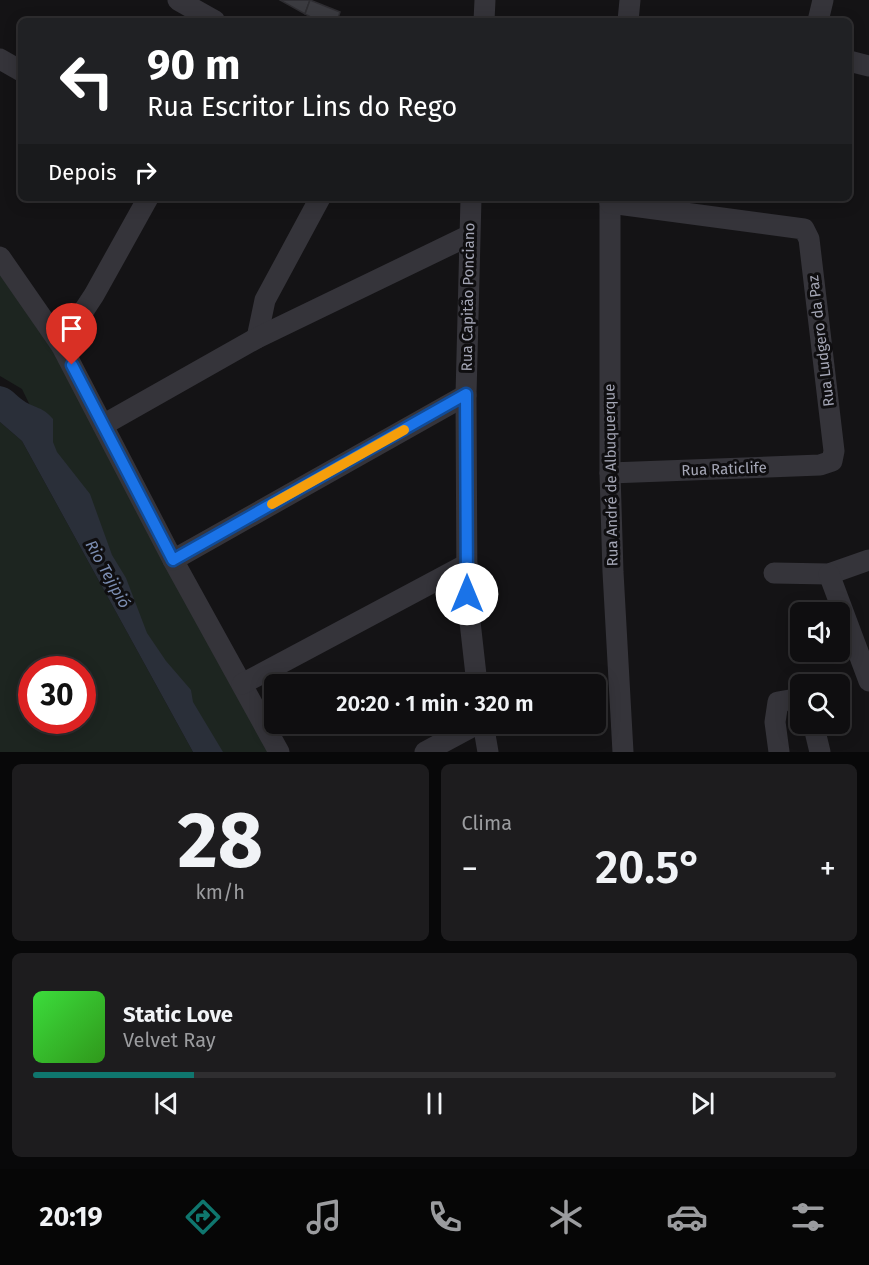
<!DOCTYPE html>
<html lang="pt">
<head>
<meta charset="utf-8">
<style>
	body { margin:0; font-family:"Fira Sans",sans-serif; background:#1d1c1e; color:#f1f3f6; height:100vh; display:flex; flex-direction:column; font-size:22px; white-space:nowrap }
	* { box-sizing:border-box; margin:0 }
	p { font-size:20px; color:#9b9c9f }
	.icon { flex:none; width:33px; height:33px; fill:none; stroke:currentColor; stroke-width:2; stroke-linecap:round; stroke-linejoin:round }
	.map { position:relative; height:752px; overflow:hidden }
	.details { display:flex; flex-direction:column; gap:12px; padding:12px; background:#080809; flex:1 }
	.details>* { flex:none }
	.guide { position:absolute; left:18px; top:18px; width:834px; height:183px; border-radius:9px; box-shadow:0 3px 15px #0003,0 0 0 2px #2f2e30; background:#202124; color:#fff; overflow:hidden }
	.fabs { position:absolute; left:790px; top:602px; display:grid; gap:12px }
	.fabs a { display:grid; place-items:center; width:60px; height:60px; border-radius:9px; background:#0f0e10; box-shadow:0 3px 15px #0003,0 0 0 2px #2f2e30; font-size:30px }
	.speed { position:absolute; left:18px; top:656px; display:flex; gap:12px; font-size:30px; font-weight:700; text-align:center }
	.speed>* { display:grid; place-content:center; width:78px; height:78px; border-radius:50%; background:#0f0e10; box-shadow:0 3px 15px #0003,0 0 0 2px #2f2e30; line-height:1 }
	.speed .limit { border:9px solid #d22; background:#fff; color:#111 }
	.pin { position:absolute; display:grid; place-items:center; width:51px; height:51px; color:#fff; margin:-62px -26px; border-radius:50% 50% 50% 0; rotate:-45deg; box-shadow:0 0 6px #0007 }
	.pin .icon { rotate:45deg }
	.me { position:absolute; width:66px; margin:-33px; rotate:0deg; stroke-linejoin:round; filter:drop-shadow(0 0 4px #0008) }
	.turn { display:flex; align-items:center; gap:21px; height:126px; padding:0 30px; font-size:27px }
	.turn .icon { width:78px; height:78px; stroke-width:2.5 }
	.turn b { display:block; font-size:42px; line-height:51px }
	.then { display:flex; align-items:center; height:57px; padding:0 30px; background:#0003; gap:12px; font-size:22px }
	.big { font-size:45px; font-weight:600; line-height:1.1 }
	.details .tile { flex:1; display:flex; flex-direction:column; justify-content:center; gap:9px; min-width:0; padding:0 21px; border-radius:9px; background:#1d1c1e }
	.details .dial { align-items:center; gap:0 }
	.dial b { font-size:78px; line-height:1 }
	.song { display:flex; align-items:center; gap:18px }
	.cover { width:72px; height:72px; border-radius:9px; background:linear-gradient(135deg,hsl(120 70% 55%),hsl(110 70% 35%)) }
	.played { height:6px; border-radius:3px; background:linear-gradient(90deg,#0f766e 20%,#2f2e30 20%) }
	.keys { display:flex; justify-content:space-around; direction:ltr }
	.heat { display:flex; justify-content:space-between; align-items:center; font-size:33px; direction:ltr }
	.details .tiles { flex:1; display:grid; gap:12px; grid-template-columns:1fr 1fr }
	.tile:last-child { grid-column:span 2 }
	.trip { position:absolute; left:264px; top:674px; width:342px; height:60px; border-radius:9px; background:#0f0e10; box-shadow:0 3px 15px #0003,0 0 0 2px #2f2e30; font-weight:600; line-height:60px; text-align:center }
	.tab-bar { display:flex; height:96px; justify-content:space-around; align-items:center; background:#060606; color:#9b9c9f }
	.tab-bar .icon { width:42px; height:42px }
	.tab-bar .current { color:#0f766e }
	.tab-bar b { font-size:27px; color:#f1f3f6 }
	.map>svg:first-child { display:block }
</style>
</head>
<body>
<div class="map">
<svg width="869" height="752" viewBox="0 0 869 752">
	<rect width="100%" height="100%" fill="#141315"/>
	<!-- green -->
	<g fill="#1d2520" fill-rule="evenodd">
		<path d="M0,259L4,264L278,752H218L129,609L22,389L0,376Z"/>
		<path d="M0,422L22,441L193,752H0ZM32,669H82V720H32Z"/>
	</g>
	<!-- water -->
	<path fill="#2a2f39" d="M0,386C12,388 15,395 24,401C36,409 42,406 53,419V442L57,452L90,494L112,555L126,578L147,633L166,661L191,690L193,702L223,752H193L22,441L0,422Z"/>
	<!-- building -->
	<g fill="#3b3b40" stroke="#2e2d31" stroke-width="1.5">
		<path d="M280,0H310L305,14Z"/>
		<path d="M310,0L340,12L337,21H318L305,14Z"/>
	</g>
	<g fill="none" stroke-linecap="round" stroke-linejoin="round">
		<!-- minor -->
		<g stroke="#35343a" stroke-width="21">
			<path d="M178,0L215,21"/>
			<path d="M484,21L485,0"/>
			<path d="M628,21L630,0"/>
			<path d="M818,21L823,0"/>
			<path d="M0,59L21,71"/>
			<path d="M849,61L869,66"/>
			<path d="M471,198L466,395L467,595L477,684"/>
			<path d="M610,198V473L613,572L623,752"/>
			<path d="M610,203L804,229L809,239L834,451L832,461L820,465L610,473"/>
			<path d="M0,257L61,345L173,560L279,752"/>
			<path d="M257,338L265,300L320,198"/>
			<path d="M61,345L94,295L148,198"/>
			<path d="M103,425L257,338L468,236"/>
			<path d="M173,560L466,395"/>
			<path d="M774,573L829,574L869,560"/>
			<path d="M829,574L869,681"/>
			<path d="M242,684L467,564"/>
			<path d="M483,723L488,752"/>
			<path d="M813,723L820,752"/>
			<path d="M425,752L479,723"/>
			<path d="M779,752L775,722L778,702L801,698"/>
		</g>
	</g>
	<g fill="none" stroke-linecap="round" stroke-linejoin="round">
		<defs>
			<path id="route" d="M72,365L173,560L466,394L467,594"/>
		</defs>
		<!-- route casing -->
		<use href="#route" stroke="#114b97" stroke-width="15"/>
		<!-- route -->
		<use href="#route" stroke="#1a73e8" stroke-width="10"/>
		<!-- slow -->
		<path stroke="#f59e0b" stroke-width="10" d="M272,504L404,430"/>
	</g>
	<g text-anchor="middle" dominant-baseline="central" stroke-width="6" stroke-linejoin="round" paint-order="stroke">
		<!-- street labels -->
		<g font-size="15" fill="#a5a7b6" stroke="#0f0e10">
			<text transform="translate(468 297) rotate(-89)">Rua Capitão Ponciano</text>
			<text transform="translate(821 341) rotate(-97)">Rua Ludgero da Paz</text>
			<text transform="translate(724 469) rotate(-2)">Rua Raticlife</text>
			<text transform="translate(611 475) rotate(-91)">Rua André de Albuquerque</text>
		</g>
		<!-- water labels -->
		<g font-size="16" font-style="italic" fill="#7b8db1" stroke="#0f0e10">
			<text transform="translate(108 574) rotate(61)">Rio Tejipió</text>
		</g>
	</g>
</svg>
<div class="fabs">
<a><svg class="icon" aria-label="sound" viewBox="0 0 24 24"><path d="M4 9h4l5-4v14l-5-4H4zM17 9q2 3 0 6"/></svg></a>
<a><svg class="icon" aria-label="search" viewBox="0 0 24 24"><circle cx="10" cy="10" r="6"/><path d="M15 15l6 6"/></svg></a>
</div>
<div class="speed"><div class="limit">30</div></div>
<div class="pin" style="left:72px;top:365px;background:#d93025"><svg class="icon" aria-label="arrive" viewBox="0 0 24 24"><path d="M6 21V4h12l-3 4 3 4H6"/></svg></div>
<svg class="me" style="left:467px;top:594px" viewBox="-20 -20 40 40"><circle r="19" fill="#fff"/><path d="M0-13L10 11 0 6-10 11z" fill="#1a73e8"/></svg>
<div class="trip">20:20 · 1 min · 320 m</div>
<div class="guide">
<div class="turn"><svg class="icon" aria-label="left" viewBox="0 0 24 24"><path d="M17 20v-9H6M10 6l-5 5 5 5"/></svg><div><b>90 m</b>Rua Escritor Lins do Rego</div></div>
<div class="then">Depois<svg class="icon" aria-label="right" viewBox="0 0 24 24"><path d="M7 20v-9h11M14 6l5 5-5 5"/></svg></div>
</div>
</div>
<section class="details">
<div class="tiles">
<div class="tile dial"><b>28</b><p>km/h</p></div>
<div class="tile"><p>Clima</p>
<div class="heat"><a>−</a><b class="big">20.5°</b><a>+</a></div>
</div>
<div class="tile">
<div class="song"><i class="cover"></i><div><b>Static Love</b><p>Velvet Ray</p></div></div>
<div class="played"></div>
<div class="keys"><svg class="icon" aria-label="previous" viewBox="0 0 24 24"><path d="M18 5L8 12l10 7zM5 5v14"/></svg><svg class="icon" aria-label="pause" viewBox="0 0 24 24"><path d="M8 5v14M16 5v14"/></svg><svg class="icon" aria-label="next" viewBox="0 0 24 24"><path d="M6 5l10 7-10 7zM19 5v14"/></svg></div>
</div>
</div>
</section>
<nav class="tab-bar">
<b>20:19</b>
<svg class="icon current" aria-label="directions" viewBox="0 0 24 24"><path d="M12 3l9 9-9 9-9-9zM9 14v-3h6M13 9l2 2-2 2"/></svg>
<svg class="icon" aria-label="music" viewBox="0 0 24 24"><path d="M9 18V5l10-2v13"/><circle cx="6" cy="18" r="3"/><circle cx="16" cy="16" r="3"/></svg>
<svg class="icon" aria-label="phone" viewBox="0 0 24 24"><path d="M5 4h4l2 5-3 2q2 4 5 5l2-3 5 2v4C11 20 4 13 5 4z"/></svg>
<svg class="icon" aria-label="climate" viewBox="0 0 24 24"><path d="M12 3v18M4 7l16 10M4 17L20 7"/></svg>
<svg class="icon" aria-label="car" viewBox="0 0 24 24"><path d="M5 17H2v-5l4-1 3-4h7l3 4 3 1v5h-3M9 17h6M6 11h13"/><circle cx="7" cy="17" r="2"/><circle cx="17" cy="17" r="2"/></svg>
<svg class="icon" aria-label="filters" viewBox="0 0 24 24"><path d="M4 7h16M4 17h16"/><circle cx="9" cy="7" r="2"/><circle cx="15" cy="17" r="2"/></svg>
</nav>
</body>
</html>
